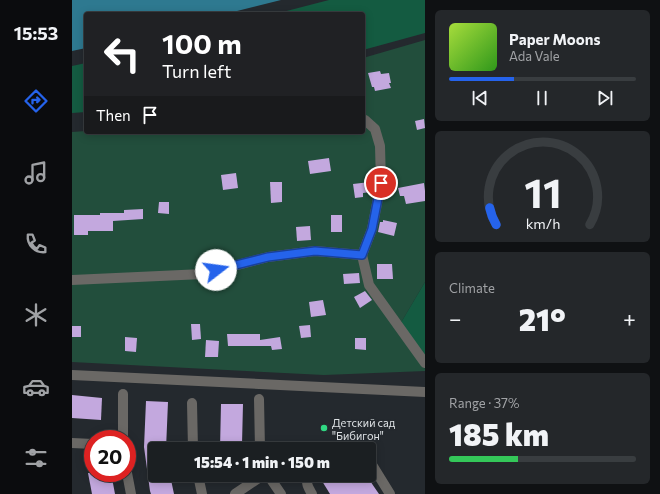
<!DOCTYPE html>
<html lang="en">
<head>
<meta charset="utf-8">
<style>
	body { margin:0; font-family:Commissioner,sans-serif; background:#24272a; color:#f1f3f6; height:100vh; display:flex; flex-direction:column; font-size:15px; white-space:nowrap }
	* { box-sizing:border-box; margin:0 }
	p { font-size:13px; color:#a0a2a5 }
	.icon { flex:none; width:22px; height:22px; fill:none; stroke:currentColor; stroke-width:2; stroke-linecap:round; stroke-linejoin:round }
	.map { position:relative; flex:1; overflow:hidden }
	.details { display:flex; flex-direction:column; gap:10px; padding:10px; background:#0f1113; width:235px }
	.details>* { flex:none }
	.top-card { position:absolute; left:12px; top:12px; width:281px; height:122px; border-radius:4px; box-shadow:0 2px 10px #0003,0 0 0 1px #393d40; background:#202124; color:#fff; overflow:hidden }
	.speed { position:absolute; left:12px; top:430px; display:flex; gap:8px; font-size:20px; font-weight:700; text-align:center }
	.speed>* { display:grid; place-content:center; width:52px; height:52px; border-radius:50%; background:#1b1f22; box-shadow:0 2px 10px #0003,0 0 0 1px #393d40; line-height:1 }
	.speed .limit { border:6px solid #d22; background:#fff; color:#111 }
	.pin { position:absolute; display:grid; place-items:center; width:34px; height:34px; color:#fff; margin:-17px; border:2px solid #fff; border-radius:50%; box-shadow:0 1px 4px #0007 }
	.me { position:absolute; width:44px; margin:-22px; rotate:75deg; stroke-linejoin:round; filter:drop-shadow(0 0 3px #0008) }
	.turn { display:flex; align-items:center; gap:14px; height:84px; padding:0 12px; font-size:18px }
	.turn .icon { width:52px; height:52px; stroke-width:2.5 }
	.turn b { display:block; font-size:28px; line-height:34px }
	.then { display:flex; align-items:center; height:38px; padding:0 12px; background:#0003; gap:8px; font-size:15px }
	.big { font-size:30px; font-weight:800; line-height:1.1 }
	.details .card { flex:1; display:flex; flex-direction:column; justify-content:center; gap:6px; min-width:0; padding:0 14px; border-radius:6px; background:#24272a }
	.details .dial { align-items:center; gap:0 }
	.dial svg { height:104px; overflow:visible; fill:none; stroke:#393d40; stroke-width:7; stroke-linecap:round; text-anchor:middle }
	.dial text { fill:#f1f3f6; stroke:none }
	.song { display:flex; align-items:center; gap:12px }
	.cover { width:48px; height:48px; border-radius:6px; background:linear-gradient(135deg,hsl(80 70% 55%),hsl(110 70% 35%)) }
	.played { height:4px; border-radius:2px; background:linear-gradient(90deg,#2563eb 35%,#393d40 35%) }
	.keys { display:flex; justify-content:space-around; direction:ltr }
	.heat { display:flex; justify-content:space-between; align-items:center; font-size:22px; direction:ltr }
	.charge { height:6px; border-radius:3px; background:linear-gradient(90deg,#34c759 37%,#393d40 0) }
	.trip { position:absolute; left:76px; top:442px; width:228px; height:40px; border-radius:4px; background:#1b1f22; box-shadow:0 2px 10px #0003,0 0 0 1px #393d40; font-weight:800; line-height:40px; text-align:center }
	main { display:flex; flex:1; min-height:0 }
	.tabs { display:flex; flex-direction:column; width:72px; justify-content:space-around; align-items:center; background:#0b0c0e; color:#a0a2a5 }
	.tabs .icon { width:28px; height:28px }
	.tabs .active { color:#2563eb }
	.tabs b { font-size:18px; color:#f1f3f6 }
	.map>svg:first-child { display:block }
</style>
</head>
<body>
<main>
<nav class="tabs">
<b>15:53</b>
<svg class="icon active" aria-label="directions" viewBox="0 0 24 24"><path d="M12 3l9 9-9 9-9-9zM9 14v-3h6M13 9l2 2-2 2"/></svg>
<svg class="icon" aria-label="music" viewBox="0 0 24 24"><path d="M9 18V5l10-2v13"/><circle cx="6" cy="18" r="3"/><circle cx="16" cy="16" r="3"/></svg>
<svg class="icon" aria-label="phone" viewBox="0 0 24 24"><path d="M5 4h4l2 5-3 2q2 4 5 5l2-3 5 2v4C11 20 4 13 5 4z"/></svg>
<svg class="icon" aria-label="climate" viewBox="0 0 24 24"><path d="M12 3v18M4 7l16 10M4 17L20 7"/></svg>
<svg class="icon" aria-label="car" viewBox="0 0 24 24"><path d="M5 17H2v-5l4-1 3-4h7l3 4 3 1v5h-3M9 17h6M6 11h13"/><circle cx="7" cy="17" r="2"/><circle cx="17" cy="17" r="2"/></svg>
<svg class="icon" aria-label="filters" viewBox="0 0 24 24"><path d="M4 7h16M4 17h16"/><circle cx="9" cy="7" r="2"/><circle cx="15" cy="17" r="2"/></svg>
</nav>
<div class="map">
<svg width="353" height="494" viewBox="0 0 353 494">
	<rect width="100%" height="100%" fill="#24292e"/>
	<!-- green -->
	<path fill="#224e3c" d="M353,40V282L324,331L353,369V371L252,375L0,362V132L14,131V132H291V58Z"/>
	<!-- forest -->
	<g fill="#145b41">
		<path d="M257,0H353V33L291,50V14H203Z"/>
		<path d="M14,63V112L0,113V66Z"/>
		<path d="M353,282V369L324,331Z"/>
	</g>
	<!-- water -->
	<path fill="#2e7990" d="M0,0H209L153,14H14V48L0,51Z"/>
	<!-- building -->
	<g fill="#c3a8de">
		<path d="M308,71L309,74L317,73L319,83H317L319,88L303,91L302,87H300L296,73Z"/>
		<path d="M352,119L353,128L345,130L343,121Z"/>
		<path d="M257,158L259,171L238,174L236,161Z"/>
		<path d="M164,173L166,188L151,190L149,175Z"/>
		<path d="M198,182H210V202L199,203Z"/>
		<path d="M298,182L299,192L291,193V197L283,198L281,184Z"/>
		<path d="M352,183L353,191V201L334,204L332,196H328L326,188Z"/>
		<path d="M87,202H97V214L86,213Z"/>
		<path d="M71,209V219L41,221V231H16V235H2V215H28V213H52V210Z"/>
		<rect x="259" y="215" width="11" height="17"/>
		<path d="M311,220L325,223L322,236L306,232L308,222H311Z"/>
		<path d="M238,226L239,240L225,241L224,227Z"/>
		<path d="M305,264H320L321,279H305Z"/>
		<path d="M287,273L288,283L272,284L271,274Z"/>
		<path d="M293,291L300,300L288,308L282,297Z"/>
		<path d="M251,300L254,315L239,317L237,302Z"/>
		<path d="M119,324H128L129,339L120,340Z"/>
		<path d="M238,325L239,337L229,338L227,326Z"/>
		<rect x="0" y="326" width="9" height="11"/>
		<path d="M155,334H188V340L208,337L210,349L200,350L199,346H156Z"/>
		<path d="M53,337L65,338L64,352L53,351Z"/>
		<path d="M283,338H294V350L283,349Z"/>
		<path d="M134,340L147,341L146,357H133Z"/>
		<path d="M0,395L30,398L29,420L0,418Z"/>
		<path d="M74,401L96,402L94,449H83V475H98L102,494H79L78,491L72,447Z"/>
		<path d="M149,404H171L170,444L171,449H148Z"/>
		<path d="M16,473H39L43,494H20Z"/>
		<path d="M258,475H294L307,494H258L250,481Z"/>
	</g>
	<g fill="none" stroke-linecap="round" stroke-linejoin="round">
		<!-- minor -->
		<g stroke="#6a6865" stroke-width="10">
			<path d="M290,255L300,229L309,183L308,146L303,129L293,120"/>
			<path d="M0,280L131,274L196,257L243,251L290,255L297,285L353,363"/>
			<path d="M0,375L353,392"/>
			<path d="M51,394V439"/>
			<path d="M187,399L188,449"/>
			<path d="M120,403L121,449"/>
			<path d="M0,443L21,444"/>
			<path d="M278,449L284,448L288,449"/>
			<path d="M297,460L318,494"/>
			<path d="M55,473L59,494"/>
			<path d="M126,475L130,494"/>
			<path d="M196,475L209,494"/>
			<path d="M239,475C232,482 236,487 240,494"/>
			<path d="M163,494L191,475"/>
		</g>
	</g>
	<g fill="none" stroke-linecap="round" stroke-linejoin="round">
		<defs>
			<path id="route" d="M144,270L196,257L243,251L290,255L300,229L309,183"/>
		</defs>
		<!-- route casing -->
		<use href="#route" stroke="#184099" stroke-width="10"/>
		<!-- route -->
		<use href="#route" stroke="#2563eb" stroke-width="7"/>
	</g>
	<!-- markers -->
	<circle fill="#30d883" stroke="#24292e" stroke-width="1.5" cx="252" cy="428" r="4"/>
	<g text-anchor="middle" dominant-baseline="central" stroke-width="4" stroke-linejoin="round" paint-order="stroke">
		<!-- poi labels -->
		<g font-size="11" fill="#dee2e5" stroke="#24292e" text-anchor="start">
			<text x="260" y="422">Детский сад<tspan x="260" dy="13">"Бибигон"</tspan></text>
		</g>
	</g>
</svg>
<div class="speed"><div class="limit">20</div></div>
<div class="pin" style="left:309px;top:183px;background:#d93025"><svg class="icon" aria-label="arrive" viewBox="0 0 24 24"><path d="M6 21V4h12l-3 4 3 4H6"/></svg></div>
<svg class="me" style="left:144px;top:270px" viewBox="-20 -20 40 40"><circle r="19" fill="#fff"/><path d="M0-13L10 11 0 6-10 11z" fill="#2563eb"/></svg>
<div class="trip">15:54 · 1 min · 150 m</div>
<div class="top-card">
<div class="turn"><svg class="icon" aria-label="left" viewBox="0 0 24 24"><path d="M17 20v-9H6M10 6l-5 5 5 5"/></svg><div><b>100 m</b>Turn left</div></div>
<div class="then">Then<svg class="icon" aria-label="arrive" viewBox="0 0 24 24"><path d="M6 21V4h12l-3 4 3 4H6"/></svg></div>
</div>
</div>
<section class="details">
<div class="card">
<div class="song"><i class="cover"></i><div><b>Paper Moons</b><p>Ada Vale</p></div></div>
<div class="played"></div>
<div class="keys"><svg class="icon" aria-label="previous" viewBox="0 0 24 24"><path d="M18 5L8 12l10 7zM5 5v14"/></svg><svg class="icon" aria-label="pause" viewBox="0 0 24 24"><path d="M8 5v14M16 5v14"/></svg><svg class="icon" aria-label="next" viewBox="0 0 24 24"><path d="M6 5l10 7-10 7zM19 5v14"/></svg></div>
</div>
<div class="card dial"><svg viewBox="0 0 100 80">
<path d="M14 69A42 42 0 1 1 86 69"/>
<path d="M14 69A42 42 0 0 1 9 56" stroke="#2563eb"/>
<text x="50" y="56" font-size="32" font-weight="700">11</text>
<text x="50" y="72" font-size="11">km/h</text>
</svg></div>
<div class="card"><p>Climate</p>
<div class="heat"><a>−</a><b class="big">21°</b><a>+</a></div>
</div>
<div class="card"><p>Range · 37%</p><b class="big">185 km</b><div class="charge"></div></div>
</section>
</main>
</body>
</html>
